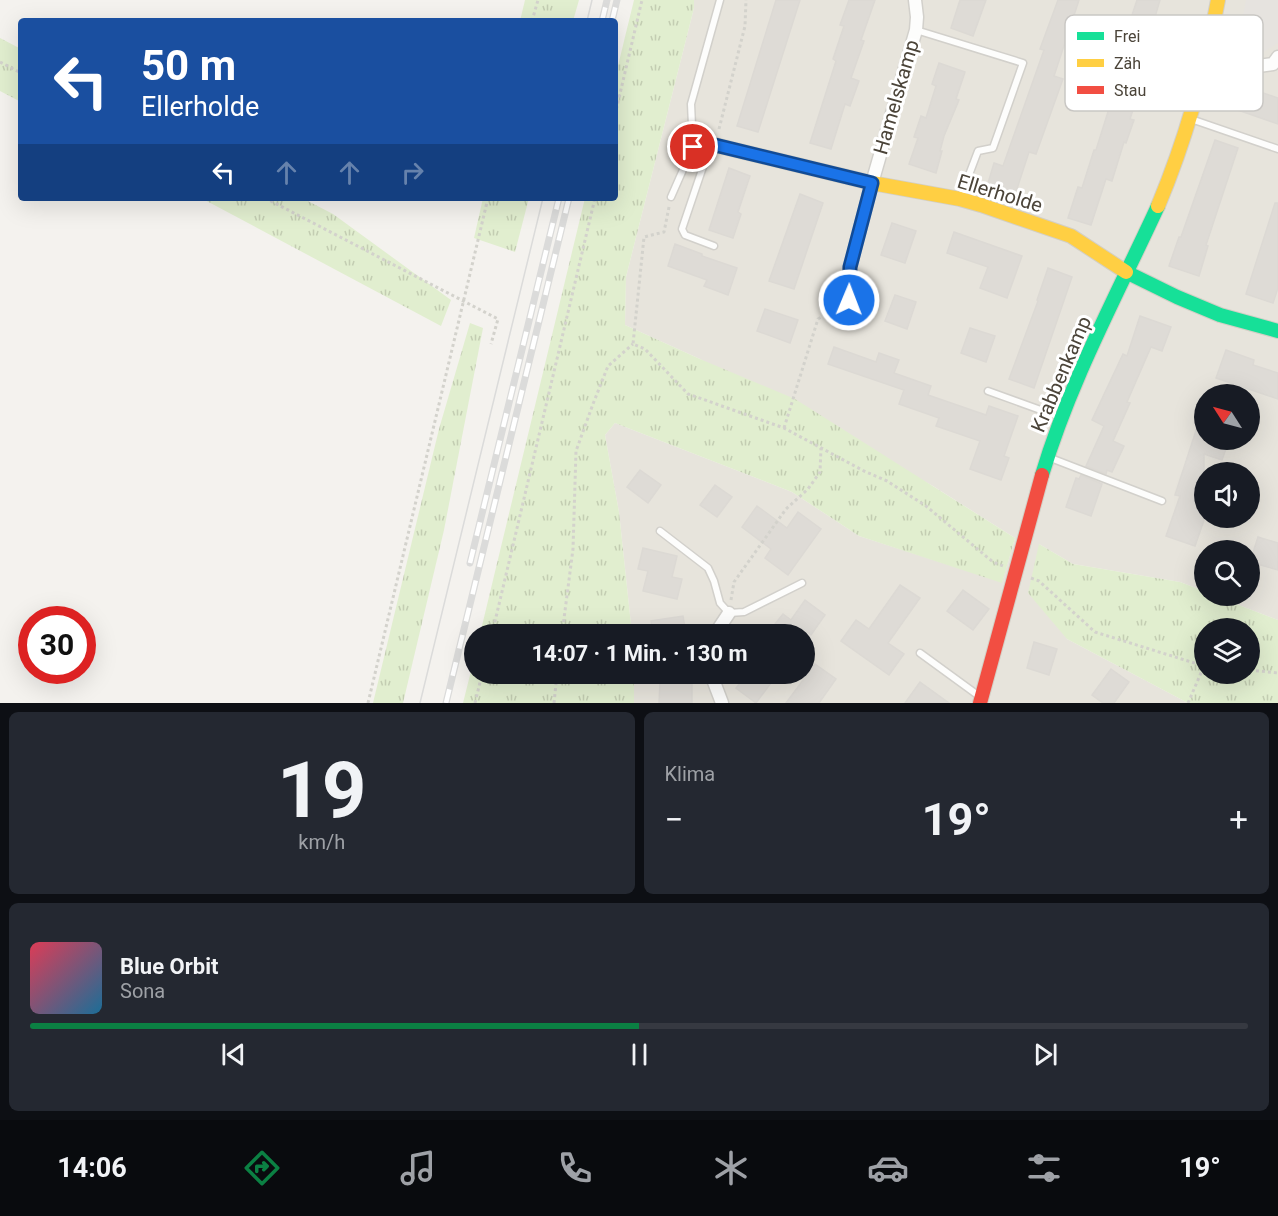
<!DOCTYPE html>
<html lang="de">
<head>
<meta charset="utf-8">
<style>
	body { margin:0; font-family:Roboto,sans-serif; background:#242831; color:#f1f3f6; height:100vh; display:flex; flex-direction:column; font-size:22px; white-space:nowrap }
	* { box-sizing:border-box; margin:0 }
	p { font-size:20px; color:#9ea1a6 }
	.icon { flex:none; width:33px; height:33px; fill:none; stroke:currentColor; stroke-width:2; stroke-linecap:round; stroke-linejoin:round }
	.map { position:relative; height:703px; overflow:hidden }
	.side { display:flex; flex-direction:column; gap:9px; padding:9px; background:#0d0f14; flex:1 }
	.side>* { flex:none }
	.guide { position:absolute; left:18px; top:18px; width:600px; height:183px; border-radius:6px; box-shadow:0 6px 24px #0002; background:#1a4fa0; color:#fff; overflow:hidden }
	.needle { width:39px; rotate:306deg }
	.buttons { position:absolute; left:1194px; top:384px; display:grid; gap:12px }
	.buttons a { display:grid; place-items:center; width:66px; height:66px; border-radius:50%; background:#171b24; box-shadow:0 6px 24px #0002; font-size:30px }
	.speed { position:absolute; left:18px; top:606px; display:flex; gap:12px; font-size:30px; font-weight:700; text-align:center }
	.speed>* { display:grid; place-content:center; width:78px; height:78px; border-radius:50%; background:#171b24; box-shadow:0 6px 24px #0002; line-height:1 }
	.speed .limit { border:9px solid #d22; background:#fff; color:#111 }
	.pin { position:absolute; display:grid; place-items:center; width:51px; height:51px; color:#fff; margin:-26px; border:3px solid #fff; border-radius:50%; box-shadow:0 2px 6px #0007 }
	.me { position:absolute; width:66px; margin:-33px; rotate:1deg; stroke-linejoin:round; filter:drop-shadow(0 0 4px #0008) }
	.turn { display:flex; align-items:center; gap:21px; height:126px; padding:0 24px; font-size:27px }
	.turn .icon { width:78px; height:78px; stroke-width:2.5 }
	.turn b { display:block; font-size:42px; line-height:51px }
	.lanes { display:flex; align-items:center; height:57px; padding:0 24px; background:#0003; justify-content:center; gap:30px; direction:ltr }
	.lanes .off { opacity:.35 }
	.big { font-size:45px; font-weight:700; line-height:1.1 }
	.side .tile { flex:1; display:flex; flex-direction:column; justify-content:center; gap:9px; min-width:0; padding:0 21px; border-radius:9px; background:#242831 }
	.side .dial { align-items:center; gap:0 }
	.dial b { font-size:78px; line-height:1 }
	.song { display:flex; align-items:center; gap:18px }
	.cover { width:72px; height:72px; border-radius:9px; background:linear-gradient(135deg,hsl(350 70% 55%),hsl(200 70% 35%)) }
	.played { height:6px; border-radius:3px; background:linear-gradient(90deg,#0b8043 50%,#363941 50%) }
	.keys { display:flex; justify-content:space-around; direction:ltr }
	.heat { display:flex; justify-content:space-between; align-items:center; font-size:33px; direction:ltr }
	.side .tiles { flex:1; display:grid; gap:9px; grid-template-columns:1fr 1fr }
	.tile:last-child { grid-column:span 2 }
	.trip { position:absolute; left:464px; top:624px; width:351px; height:60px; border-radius:30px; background:#171b24; box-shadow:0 6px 24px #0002; font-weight:700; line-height:60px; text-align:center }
	.tabs { display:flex; height:96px; justify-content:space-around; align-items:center; background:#090b0e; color:#9ea1a6 }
	.tabs .icon { width:42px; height:42px }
	.tabs .on { color:#0b8043 }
	.tabs b { font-size:27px; color:#f1f3f6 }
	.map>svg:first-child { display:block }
</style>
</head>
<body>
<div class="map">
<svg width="1278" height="703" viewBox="0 0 1278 703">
	<defs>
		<pattern id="grass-tufts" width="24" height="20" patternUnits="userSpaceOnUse" patternTransform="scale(1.5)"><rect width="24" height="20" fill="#e1eecf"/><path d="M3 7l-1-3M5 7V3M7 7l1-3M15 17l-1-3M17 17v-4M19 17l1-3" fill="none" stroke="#c3cdb2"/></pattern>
	</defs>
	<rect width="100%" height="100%" fill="#f4f2ee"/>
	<!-- residential -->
	<path fill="#e7e4dc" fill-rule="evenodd" d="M694,0H1278V620L1215,596H1250V550H1204V591L1180,582L1073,564L1039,544L1067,639L1188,703H634V674H804V634H632L619,512L605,435L615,423L792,492L859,536L1002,582L1015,538L933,486L700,359L625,325L626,277L694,8ZM1204,394H1250V440H1204ZM1204,472H1250V518H1204Z"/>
	<!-- grass -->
	<g fill="url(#grass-tufts)" fill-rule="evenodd">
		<path d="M525,0H579L573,21H520Z"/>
		<path d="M634,0H694V8L626,277L625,325L700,359L795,399L1015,538L1002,583L859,536L792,492L615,423L605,435L619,512L632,634H480L585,198H615V78Z"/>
		<path d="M0,38L21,49V102L0,91Z"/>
		<path d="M201,198H302L333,214L451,300L441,326Z"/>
		<path d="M483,198H529L515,252L474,238Z"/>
		<path d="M470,323L483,328L444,530L403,703H373L439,429Z"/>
		<path d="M1039,544L1073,564L1180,582L1204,591V596H1215L1278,620V703H1188L1067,639L1028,593ZM1204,628H1250V674H1204Z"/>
		<path d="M474,659V674H634V703H463Z"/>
	</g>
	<!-- parking -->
	<path fill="#e6e3df" d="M1246,0H1278V43L1262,53L1242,55L1236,52Z"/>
	<!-- building -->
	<g fill="#dedbd6" stroke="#dcd9d4" stroke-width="1.5">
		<path d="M776,0H800L758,132L737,126Z"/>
		<path d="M849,0H875L861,40L864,41L851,78L859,81L850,106L845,104L831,149L810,143L836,61L833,59L844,26L840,25Z"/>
		<path d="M960,0H986L973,36L951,28Z"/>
		<path d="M1058,0H1079L1054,76L1063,79L1036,154L1029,152L1014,198L986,190L994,163L1003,166L1044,50L1040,49Z"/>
		<path d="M1137,0H1160L1136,81L1142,82L1130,119L1134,120L1126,143L1124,142L1112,181L1106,179L1091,225L1068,218L1078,187L1082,188L1094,150H1096L1112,99L1105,97Z"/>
		<path d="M939,63L965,72L956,99L959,100L944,136L940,151H942L936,173L909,164L918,138L914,137L921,116L926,118L936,86L932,84Z"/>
		<path d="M1240,85L1278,98V124L1232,108Z"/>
		<path d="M1215,140L1238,148L1206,245L1208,246L1199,276L1169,266L1179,237H1181Z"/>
		<path d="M729,168L750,176L738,212L741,214L733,238L709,230Z"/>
		<path d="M800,194L823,203L794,289L769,281Z"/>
		<path d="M1275,203H1278V288L1273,303L1246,294Z"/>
		<path d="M892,223L916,231L905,263L881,255Z"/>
		<path d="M954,232L1022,256L1007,298L980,288L988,267L947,253Z"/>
		<path d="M675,244L702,254V256L737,268L728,295L704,286L707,280L668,266Z"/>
		<path d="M1048,268L1072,277L1034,388L1009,379L1038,301L1037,300Z"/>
		<path d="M895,295L916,302L907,329L885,321Z"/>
		<path d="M765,309L798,320L790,343L757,331Z"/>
		<path d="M1140,316L1171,327L1162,351L1151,347L1127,402L1130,403L1113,441L1124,446L1112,472L1107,470L1106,474L1086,466L1104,426L1092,420L1123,354L1127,356Z"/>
		<path d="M970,328L995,336L986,362L961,353Z"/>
		<path d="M834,347L876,362L879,353L899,360L894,373L931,386L928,395L986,415L989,406L1018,416L1004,456L1009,458L1001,480L970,469L980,441L936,426L939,418L899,404L904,390L828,364Z"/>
		<path d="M1226,350L1254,360L1253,365L1278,373V399L1216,378Z"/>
		<path d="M1203,409H1204V440H1229L1222,460L1204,454V520L1195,546L1166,536L1180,496L1175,495Z"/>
		<path d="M640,470L661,485L648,503L627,487Z"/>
		<path d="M1081,475L1102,484L1091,516L1066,507L1076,478L1079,479Z"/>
		<path d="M715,485L732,497L717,517L700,505Z"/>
		<path d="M757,506L787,528L798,512L821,529L788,575L765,558L771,549L742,527Z"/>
		<path d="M1258,537L1278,543V570L1250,562Z"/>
		<path d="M643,548L677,556L672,577L682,579L677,599L643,591L648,571L638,569Z"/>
		<path d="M900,585L920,598L888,643L904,654L889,675L841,641L856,620L869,629Z"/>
		<path d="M963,590L989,609L973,630L947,611Z"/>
		<path d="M805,600L825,615L811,635L802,628L798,634H767L783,614L791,620Z"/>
		<path d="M683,616L686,634H653L651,621Z"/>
		<path d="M1034,642L1057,649L1049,675L1027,668Z"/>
		<path d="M815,664L836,679L819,703H786Z"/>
		<path d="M1111,669L1129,682L1114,703H1103L1092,695Z"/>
		<path d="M747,674H758L771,683L756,703L736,688Z"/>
		<path d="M920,682L949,703H905Z"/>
		<path d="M660,683L692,684V703H659Z"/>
	</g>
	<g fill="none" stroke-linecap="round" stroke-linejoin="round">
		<defs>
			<g id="lane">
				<path d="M916,30L1023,63L993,148L978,151L961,196"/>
				<path d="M1191,119L1278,149"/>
				<path d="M709,149L682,229L685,235L714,246"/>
				<path d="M671,197L693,147L691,104L720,0"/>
				<path d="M988,391L1060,417"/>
				<path d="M1048,457L1162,501"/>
				<path d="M660,531L708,568L714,581L720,603L729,613L744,612L802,583"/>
				<path d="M920,653L979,696"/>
			</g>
			<g id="street">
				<path d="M1204,71L1244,68L1273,64L1278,57"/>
				<path d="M849,300L850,267L872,183L916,30L917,17L915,0"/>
				<path d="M715,634L729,613"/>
				<path d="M713,674L714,682L722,703"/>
			</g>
			<g id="fast">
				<path d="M1126,272L1177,297L1220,315L1278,331"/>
				<path d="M1042,475C1070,381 1117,295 1158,206"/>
			</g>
			<g id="slow">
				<path d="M693,147L715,145L872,183L960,199L981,205L1071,236L1126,272"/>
				<path d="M1158,206C1186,139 1205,71 1218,0"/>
			</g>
			<path id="jam" d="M980,703L1042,475"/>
		</defs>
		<!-- lane casing -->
		<use href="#lane" stroke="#d2d0cb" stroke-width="9"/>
		<!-- street casing -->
		<use href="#street" stroke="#d2d0cb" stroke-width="15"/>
		<!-- fast casing -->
		<use href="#fast" stroke="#d3cfc5" stroke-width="16"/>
		<!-- slow casing -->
		<use href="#slow" stroke="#d3cfc5" stroke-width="16"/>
		<!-- jam casing -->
		<use href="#jam" stroke="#d3cfc5" stroke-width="16"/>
		<!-- path -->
		<g stroke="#d3d2cc" stroke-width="3" stroke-dasharray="3 3" stroke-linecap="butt">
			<path d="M532,21L538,0"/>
			<path d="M0,62L21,73"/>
			<path d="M615,115L642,0"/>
			<path d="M719,129L745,26L746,0"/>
			<path d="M265,198L498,319L491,344"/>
			<path d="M669,207L664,232L644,237L633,344L645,349L688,394L784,428L864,471L887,481L926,506L993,562L1003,566"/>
			<path d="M784,428L818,319L839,306"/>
			<path d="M1031,578L1039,581L1095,632L1204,666"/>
			<path d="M731,600L734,582L786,509L808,489L820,472L821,448"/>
			<path d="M492,634L595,198"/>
			<path d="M562,634L573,549L576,451L593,404L608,366L633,344"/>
			<path d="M1250,670L1278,673"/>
			<path d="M368,703L488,198"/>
			<path d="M475,703L482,674"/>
			<path d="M554,703L557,674"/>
			<path d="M1188,703L1204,666"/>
		</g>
		<!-- lane -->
		<use href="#lane" stroke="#fdfdfc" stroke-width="6"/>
		<!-- street -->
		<use href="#street" stroke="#fdfdfc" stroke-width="12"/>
		<!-- fast -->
		<use href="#fast" stroke="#16e098" stroke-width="14"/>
		<!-- slow -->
		<use href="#slow" stroke="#ffcf43" stroke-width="14"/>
		<!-- jam -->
		<use href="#jam" stroke="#f24e42" stroke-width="14"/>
		<!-- tram -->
		<g stroke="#dbdbda" stroke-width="1.5">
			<path d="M587,21L592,0"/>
			<path d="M420,703L543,198"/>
		</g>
		<defs>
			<g id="rail">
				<path d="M602,21L607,0"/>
				<path d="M612,21L617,0"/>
				<path d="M470,563L559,198"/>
				<path d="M446,703L569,198"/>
			</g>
		</defs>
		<!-- rail casing -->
		<use href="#rail" stroke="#dbdbda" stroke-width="7"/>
		<!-- rail -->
		<use href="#rail" stroke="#fff" stroke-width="4.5" stroke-dasharray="14" stroke-linecap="butt"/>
	</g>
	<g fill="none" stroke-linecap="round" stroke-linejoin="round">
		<defs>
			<path id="route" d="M693,147L715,145L872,183L850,267L849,300"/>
		</defs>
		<!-- route casing -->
		<use href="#route" stroke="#114b97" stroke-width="15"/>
		<!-- route -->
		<use href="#route" stroke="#1a73e8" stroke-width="10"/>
	</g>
	<g text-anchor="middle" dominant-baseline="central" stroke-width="6" stroke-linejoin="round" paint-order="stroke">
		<!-- street labels -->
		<g font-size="20" fill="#4b4439" stroke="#fff">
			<text transform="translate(896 97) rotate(-74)">Hamelskamp</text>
			<text transform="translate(1000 193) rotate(17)">Ellerholde</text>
			<text transform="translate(1061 374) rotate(-67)">Krabbenkamp</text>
		</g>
	</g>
	<!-- legend -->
	<rect x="1065" y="15" width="198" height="96" rx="9" fill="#fff" stroke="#c9c7c4" stroke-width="1.5"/>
	<rect x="1077" y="32" width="27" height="8" fill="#16e098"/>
	<rect x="1077" y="59" width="27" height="8" fill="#ffcf43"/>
	<rect x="1077" y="86" width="27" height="8" fill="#f24e42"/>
	<g font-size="16" fill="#4b4439">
		<text x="1114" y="42">Frei</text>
		<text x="1114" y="69">Zäh</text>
		<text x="1114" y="96">Stau</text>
	</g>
</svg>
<div class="buttons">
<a><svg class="needle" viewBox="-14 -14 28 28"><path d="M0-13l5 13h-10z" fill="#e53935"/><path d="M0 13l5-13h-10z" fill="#9ea1a6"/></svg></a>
<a><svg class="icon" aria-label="sound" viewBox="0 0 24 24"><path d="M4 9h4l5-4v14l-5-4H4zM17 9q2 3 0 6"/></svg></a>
<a><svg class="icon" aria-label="search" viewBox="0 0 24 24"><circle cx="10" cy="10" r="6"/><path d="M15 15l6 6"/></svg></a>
<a><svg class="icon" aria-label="layers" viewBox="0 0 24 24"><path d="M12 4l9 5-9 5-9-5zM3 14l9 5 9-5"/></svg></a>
</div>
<div class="speed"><div class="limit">30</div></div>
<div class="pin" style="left:693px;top:147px;background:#d93025"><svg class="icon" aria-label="arrive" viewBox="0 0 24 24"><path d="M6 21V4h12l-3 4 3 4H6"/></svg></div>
<svg class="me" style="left:849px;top:300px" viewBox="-20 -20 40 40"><circle r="17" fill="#1a73e8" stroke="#fff" stroke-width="3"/><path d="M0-11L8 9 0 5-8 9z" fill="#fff"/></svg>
<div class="trip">14:07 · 1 Min. · 130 m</div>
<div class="guide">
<div class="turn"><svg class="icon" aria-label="left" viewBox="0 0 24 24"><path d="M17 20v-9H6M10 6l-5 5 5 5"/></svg><div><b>50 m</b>Ellerholde</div></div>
<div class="lanes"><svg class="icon" aria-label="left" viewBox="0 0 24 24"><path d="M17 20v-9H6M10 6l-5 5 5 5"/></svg><svg class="icon off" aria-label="ahead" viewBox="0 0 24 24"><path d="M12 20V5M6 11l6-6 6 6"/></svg><svg class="icon off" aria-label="ahead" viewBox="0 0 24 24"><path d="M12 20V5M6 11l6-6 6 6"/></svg><svg class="icon off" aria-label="right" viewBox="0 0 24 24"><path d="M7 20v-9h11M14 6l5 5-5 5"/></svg></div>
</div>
</div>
<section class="side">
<div class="tiles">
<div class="tile dial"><b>19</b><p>km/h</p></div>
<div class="tile"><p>Klima</p>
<div class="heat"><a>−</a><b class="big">19°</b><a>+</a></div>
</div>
<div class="tile">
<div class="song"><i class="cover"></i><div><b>Blue Orbit</b><p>Sona</p></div></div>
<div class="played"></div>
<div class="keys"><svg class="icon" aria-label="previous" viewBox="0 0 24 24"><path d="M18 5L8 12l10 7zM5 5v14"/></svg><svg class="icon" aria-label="pause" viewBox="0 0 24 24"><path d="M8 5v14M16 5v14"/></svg><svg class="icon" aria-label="next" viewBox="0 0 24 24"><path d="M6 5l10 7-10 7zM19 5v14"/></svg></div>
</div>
</div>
</section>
<nav class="tabs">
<b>14:06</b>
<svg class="icon on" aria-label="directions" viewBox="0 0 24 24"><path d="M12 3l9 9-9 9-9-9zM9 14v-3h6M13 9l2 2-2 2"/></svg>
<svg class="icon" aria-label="music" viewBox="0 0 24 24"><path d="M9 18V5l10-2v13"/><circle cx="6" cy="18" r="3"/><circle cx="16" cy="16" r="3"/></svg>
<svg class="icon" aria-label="phone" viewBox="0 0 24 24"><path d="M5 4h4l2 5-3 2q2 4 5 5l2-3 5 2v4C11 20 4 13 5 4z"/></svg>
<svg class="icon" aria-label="climate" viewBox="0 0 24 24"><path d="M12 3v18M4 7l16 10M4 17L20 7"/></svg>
<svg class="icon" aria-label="car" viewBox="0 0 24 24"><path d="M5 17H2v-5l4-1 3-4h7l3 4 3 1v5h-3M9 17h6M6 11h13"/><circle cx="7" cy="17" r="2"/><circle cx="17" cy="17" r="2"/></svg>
<svg class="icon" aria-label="filters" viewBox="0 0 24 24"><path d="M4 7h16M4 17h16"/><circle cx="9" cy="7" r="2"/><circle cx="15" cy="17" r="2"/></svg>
<b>19°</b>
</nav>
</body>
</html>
